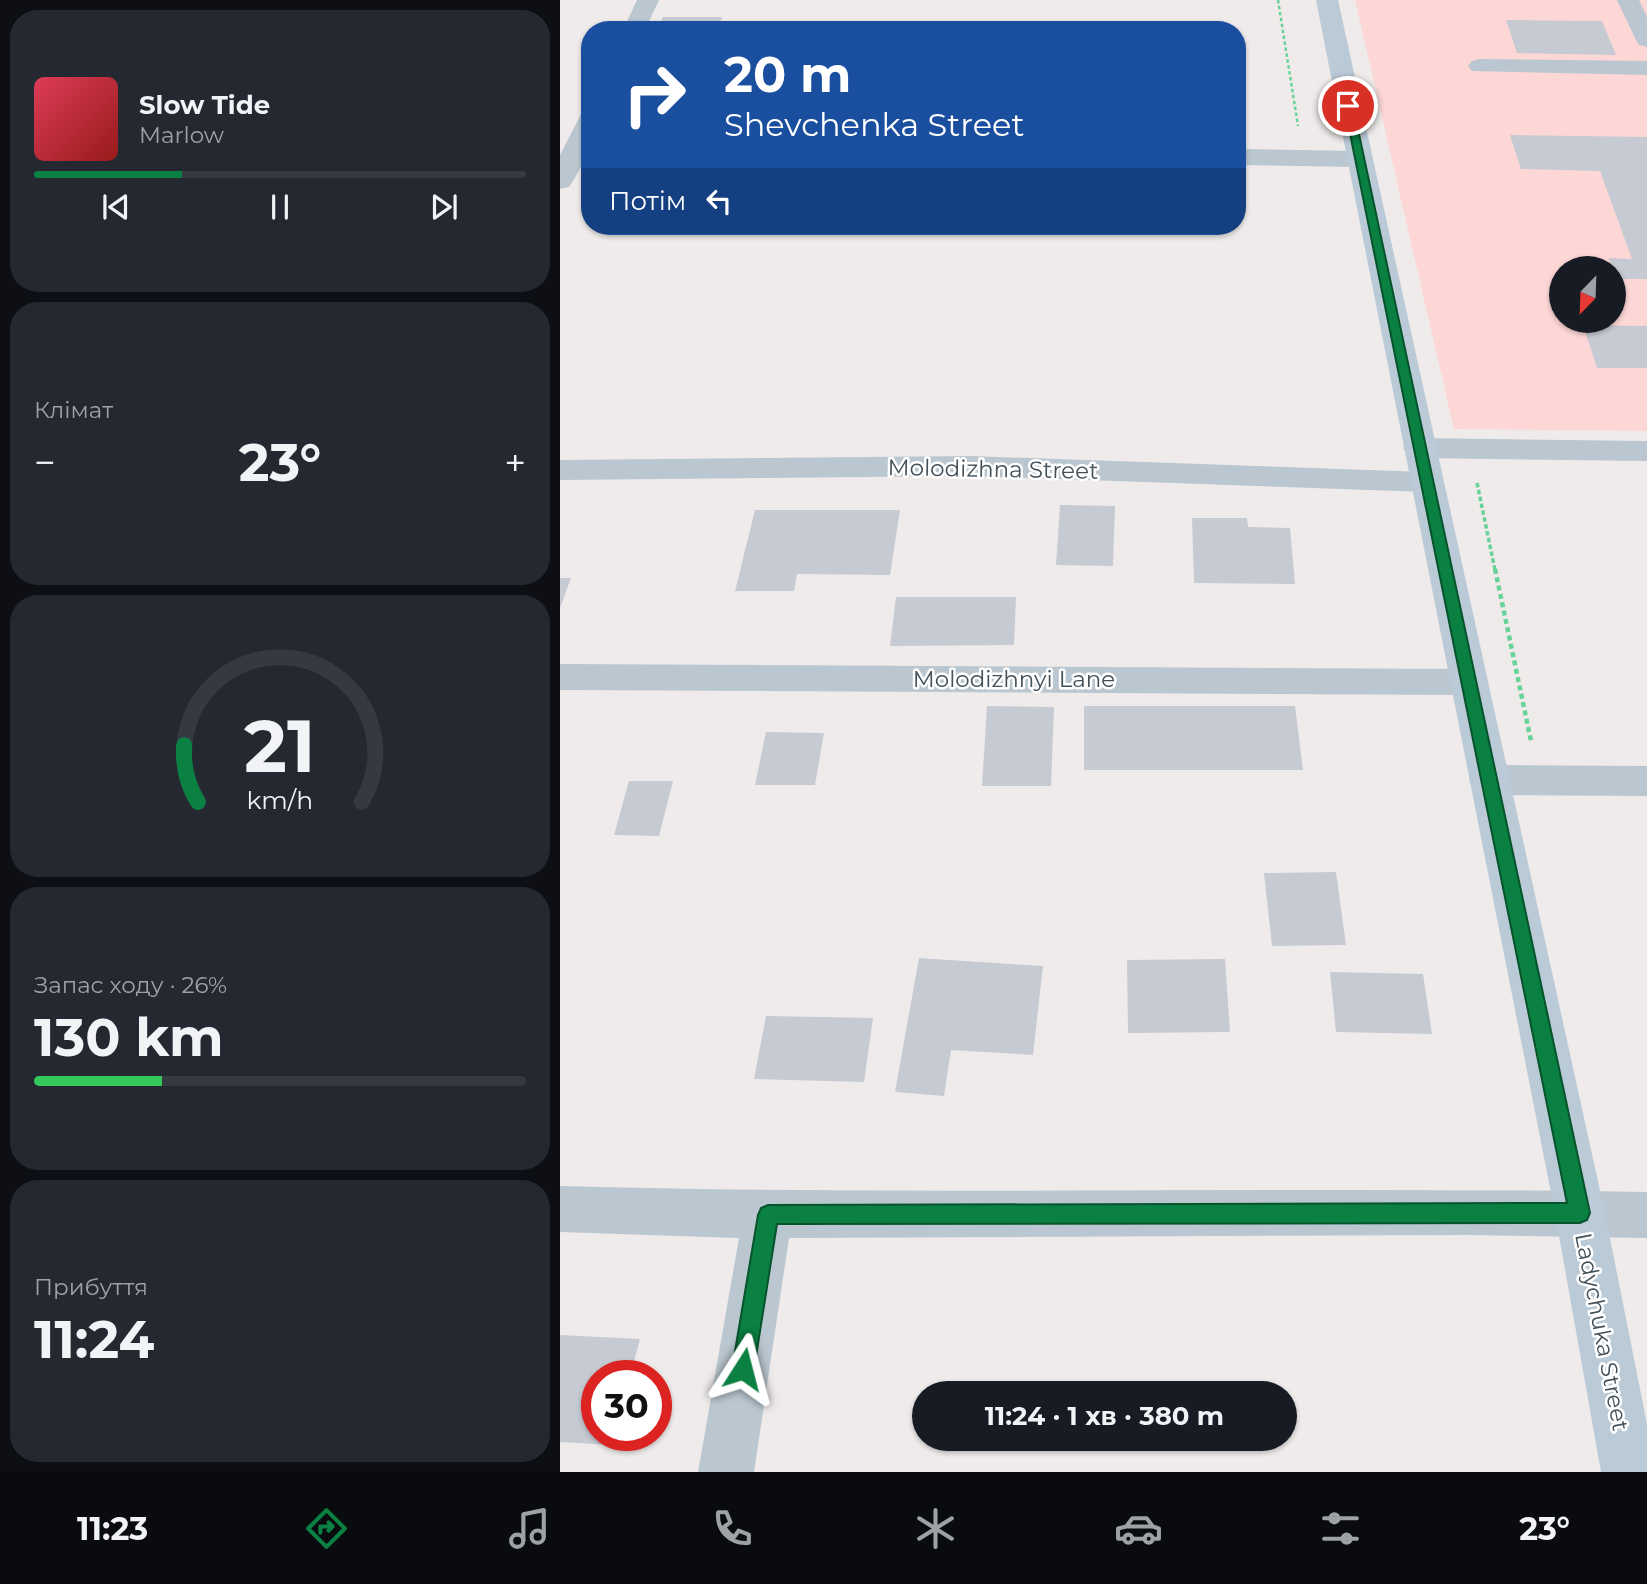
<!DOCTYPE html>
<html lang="uk">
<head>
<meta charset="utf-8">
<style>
	body { margin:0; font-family:Montserrat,sans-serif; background:#242831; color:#f1f3f6; height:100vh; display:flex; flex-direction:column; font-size:26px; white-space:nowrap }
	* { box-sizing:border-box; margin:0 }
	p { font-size:23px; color:#9ea1a6 }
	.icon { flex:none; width:38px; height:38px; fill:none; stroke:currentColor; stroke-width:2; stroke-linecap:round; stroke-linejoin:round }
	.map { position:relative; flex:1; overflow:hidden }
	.details { display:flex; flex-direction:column; gap:10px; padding:10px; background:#0d0f14; width:560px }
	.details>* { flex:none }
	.hud { position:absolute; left:21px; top:21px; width:665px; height:214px; border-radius:28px; box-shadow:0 2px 5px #0004; background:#1a4fa0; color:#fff; overflow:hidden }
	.needle { width:46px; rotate:203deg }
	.controls { position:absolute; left:989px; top:256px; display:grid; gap:14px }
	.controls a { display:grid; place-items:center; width:77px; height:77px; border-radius:50%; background:#171b24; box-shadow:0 2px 5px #0004; font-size:35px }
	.speed { position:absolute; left:21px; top:1360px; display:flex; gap:14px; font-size:35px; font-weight:700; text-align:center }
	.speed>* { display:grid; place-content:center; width:91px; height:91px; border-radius:50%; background:#171b24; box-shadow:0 2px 5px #0004; line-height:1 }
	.speed .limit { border:10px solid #d22; background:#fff; color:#111 }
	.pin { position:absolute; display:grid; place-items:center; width:60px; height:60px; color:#fff; margin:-30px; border:4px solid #fff; border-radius:50%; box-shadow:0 2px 7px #0007 }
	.me { position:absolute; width:77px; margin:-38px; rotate:9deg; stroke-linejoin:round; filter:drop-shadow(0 0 5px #0008) }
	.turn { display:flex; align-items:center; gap:24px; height:147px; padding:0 28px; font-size:32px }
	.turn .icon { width:91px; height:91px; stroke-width:2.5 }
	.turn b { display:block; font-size:49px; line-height:60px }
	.then { display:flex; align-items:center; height:66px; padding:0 28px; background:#0003; gap:14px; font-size:26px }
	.big { font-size:52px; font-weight:700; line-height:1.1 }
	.details .widget { flex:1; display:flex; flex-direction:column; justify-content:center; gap:10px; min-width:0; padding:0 24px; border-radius:28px; background:#242831 }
	.details .dial { align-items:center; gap:0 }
	.dial svg { height:182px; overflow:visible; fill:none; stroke:#363941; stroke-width:7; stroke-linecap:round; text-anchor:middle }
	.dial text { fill:#f1f3f6; stroke:none }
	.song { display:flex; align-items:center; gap:21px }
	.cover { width:84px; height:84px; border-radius:10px; background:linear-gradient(135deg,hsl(350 70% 55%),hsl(0 70% 35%)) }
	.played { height:7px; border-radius:4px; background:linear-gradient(90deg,#0b8043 30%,#363941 30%) }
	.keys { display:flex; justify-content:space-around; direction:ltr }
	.heat { display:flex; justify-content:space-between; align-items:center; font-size:38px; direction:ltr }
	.charge { height:10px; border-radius:5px; background:linear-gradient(90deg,#34c759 26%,#363941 0) }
	.trip { position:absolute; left:352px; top:1381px; width:385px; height:70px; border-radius:35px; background:#171b24; box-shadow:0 2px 5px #0004; font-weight:700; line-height:70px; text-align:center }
	.menu { display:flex; height:112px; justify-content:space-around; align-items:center; background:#090b0e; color:#9ea1a6 }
	.menu .icon { width:49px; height:49px }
	.menu .current { color:#0b8043 }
	.menu b { font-size:32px; color:#f1f3f6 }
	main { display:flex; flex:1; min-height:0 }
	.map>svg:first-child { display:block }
</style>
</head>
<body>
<main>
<section class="details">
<div class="widget">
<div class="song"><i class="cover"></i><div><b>Slow Tide</b><p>Marlow</p></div></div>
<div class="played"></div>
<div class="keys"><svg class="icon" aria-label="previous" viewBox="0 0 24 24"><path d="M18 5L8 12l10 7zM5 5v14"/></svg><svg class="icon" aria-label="pause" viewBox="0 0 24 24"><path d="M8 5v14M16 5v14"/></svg><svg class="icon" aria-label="next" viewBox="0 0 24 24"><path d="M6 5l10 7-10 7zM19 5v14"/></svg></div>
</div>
<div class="widget"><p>Клімат</p>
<div class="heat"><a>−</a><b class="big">23°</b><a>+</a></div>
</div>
<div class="widget dial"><svg viewBox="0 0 100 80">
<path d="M14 69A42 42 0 1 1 86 69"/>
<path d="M14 69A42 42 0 0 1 8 44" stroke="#0b8043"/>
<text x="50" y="56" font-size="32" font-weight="700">21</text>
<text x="50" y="72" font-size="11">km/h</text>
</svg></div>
<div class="widget"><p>Запас ходу · 26%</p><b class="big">130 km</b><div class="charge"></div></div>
<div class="widget"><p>Прибуття</p><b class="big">11:24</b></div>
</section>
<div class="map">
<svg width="1087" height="1472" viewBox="0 0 1087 1472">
	<rect width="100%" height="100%" fill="#efebeb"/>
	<!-- medical -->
	<path fill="#fdd7d6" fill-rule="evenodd" d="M795,0H1087V431L894,429ZM1001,268H1054V320H1001Z"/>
	<!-- building -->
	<g fill="#c6cad2">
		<path d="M103,17H162L157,30H97Z"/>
		<path d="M946,20L1042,21L1056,55L957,53Z"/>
		<path d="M527,23L617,25L616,30H526Z"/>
		<path d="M950,135L1087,137V279H1055L1054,268L1048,258L1072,259L1040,171L961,169Z"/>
		<path d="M1023,325L1087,326V368H1037Z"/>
		<path d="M500,505L555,506L553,566L496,565Z"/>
		<path d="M195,510H340L330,575L237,574L234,591H175Z"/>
		<path d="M632,518H687L688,527L730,528L735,584L634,583Z"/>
		<path d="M0,578H11L0,608Z"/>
		<path d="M336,597H456L454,645L330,646Z"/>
		<path d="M427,706L494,707L491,786H422Z"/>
		<path d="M524,706H735L743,770H524Z"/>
		<path d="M206,732L264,733L255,785H195Z"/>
		<path d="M69,781H113L99,836L54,835Z"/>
		<path d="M776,872L786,945L712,946L704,873Z"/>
		<path d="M359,958L483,966L473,1055L391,1050L384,1096L335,1092Z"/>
		<path d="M665,959L670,1032L568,1033L567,960Z"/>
		<path d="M770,972L863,974L872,1034L776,1032Z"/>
		<path d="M206,1016L313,1018L304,1082L194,1079Z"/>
		<path d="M0,1335L80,1339L70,1376H37V1435H56L53,1445L0,1442Z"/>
	</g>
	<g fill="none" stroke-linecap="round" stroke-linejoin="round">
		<!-- path-far2 -->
		<path stroke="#68d398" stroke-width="2.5" stroke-dasharray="3.5 2.5" stroke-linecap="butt" d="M718,0L738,126"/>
		<!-- path-far1 -->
		<path stroke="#68d398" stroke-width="3.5" stroke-dasharray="4.5 2.5" stroke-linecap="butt" d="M917,483L935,570"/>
		<!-- path -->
		<path stroke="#68d398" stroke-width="4.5" stroke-dasharray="5 3.5" stroke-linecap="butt" d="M935,569L971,741"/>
		<!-- street -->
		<g fill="#bac7d0" fill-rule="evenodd">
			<path d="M77,0H99L85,30H63Z"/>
			<path d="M1057,0H1079L1087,17V47L1079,45L1076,40Z"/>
			<path d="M920,59L1087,61V75L912,71L908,66L912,61Z"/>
			<path d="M30,112C30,143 28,159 9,187L0,189V155L21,114Z"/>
			<path d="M677,149L798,151L807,154L811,159L807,164L798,167L677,165Z"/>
			<path d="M859,438L1087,441V461L859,458L848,455L843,448L848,441Z"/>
			<path d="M411,456L866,472L878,475L882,482L878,489L866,492L411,476L0,480V460Z"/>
			<path d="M0,664L907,669L920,673L926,682L920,691L907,695L0,690Z"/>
			<path d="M929,765L1087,766V796L929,795L915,791L909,780L915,769Z"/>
			<path d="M0,1186C362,1196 725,1186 1087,1192V1238L908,1235L229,1238L194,1472H138L179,1238L0,1232Z"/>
		</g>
		<!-- secondary -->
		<path fill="#bbcad7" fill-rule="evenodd" d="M756,0H778L1045,1213L1087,1424V1472H1041L995,1213Z"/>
	</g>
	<!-- route -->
	<path fill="#0b8043" stroke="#07532c" stroke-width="2" d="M784,104L793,106L1030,1213L1027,1220L1020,1223L217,1224L194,1369L191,1377L183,1380L175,1377L172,1369L198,1215L201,1208L208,1205L1007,1203Z"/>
	<g text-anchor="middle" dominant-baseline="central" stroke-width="5" stroke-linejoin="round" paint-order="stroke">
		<!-- street labels -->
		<g font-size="23" fill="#42505a" stroke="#fff">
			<text transform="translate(433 469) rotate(1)">Molodizhna Street</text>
			<text x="454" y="679">Molodizhnyi Lane</text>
			<text transform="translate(1042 1332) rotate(79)">Ladychuka Street</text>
		</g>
	</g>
</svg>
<div class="controls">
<a><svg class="needle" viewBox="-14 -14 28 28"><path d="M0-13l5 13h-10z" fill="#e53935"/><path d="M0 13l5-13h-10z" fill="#9ea1a6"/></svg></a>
</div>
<div class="speed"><div class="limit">30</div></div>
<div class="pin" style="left:788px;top:106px;background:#d93025"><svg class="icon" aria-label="arrive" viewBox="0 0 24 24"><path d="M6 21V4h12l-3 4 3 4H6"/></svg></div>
<svg class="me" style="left:183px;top:1369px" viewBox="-20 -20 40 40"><path d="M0-17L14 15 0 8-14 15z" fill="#0b8043" stroke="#fff" stroke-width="4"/></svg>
<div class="trip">11:24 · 1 хв · 380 m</div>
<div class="hud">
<div class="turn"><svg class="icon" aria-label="right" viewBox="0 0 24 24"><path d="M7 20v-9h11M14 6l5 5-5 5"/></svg><div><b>20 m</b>Shevchenka Street</div></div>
<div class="then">Потім<svg class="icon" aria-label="left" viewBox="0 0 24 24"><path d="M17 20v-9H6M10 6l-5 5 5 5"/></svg></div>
</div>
</div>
</main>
<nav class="menu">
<b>11:23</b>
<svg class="icon current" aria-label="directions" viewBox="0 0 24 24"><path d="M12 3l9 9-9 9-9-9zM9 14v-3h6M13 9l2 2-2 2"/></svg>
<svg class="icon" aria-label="music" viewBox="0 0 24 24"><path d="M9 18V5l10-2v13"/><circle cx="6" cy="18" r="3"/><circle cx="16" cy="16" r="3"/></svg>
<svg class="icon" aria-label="phone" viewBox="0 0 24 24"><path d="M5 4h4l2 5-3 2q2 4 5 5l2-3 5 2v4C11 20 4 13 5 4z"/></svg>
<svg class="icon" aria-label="climate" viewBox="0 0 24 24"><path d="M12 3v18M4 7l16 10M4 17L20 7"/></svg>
<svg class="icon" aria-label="car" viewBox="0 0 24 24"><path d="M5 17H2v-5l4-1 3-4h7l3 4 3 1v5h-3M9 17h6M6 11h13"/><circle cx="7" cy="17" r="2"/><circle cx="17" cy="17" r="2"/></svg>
<svg class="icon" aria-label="filters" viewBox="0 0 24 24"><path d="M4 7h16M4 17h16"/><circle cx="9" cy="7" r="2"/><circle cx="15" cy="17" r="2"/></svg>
<b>23°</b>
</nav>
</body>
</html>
